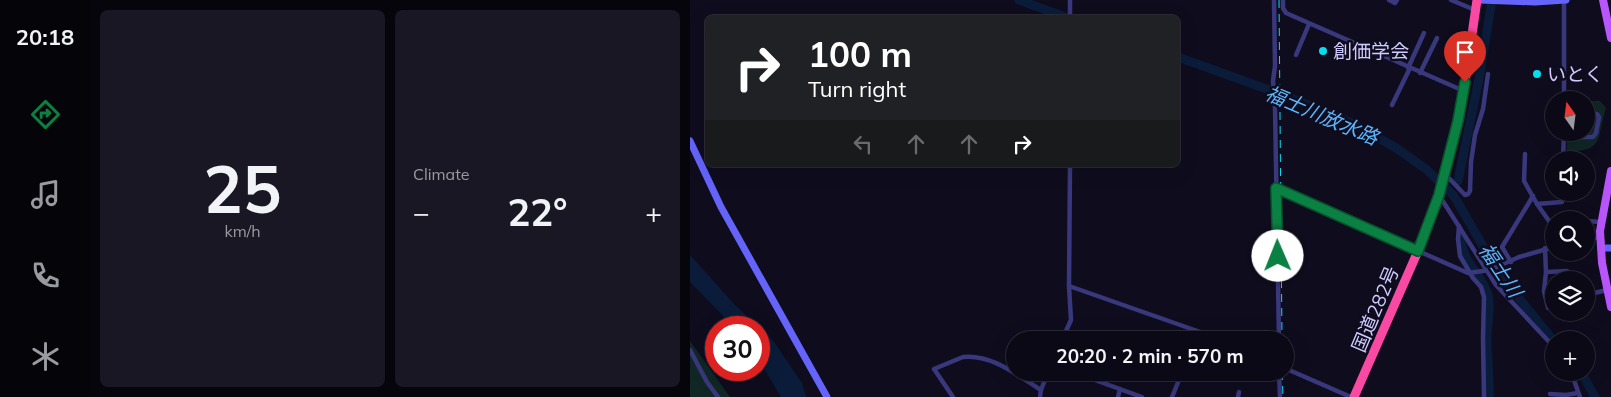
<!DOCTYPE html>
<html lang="en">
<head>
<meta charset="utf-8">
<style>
	body { margin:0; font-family:Mulish,"Noto Sans JP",sans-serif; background:#191723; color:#f1f3f6; height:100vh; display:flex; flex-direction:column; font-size:19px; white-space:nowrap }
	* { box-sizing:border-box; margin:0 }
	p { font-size:16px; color:#9a9aa1 }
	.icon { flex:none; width:28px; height:28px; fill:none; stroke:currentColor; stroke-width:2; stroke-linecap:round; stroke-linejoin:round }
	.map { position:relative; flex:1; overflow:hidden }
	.details { display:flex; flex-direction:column; gap:10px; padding:10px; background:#06050c; width:600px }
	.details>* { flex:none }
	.hud { position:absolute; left:15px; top:15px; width:475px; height:152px; border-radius:8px; box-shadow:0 5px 20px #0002,0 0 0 1px #2b2a35; background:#202124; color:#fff; overflow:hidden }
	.needle { width:32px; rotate:346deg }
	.buttons { position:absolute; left:855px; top:91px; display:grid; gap:10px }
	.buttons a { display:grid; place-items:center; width:50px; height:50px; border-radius:50%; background:#0b0916; box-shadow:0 5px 20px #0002,0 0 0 1px #2b2a35; font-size:25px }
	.speed { position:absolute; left:15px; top:316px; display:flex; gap:10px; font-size:25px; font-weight:700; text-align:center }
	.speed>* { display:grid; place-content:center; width:65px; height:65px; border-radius:50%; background:#0b0916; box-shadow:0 5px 20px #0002,0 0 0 1px #2b2a35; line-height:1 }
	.speed .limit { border:8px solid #d22; background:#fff; color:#111 }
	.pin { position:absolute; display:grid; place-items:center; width:42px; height:42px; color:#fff; margin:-51px -21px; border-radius:50% 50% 50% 0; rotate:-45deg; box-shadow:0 0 5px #0007 }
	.pin .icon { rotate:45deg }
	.me { position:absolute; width:55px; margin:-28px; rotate:359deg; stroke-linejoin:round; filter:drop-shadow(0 0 4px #0008) }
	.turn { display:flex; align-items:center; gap:18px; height:105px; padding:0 20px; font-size:22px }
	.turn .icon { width:65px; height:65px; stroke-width:2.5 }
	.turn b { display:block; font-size:35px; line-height:42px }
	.lanes { display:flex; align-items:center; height:48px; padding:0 20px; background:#0003; justify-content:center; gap:25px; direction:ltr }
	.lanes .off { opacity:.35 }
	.big { font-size:38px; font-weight:700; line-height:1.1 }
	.details .card { flex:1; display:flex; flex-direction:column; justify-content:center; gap:8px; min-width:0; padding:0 18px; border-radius:8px; background:#191723 }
	.details .dial { align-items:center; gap:0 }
	.dial b { font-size:65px; line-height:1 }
	.heat { display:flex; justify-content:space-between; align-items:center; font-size:28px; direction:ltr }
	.details .tiles { flex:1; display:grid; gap:10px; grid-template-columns:repeat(2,1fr) }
	.trip { position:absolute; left:316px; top:331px; width:288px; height:50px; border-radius:25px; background:#0b0916; box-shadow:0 5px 20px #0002,0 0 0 1px #2b2a35; font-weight:700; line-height:50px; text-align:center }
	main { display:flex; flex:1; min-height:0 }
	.tab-bar { display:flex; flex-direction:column; width:90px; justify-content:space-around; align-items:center; background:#040409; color:#9a9aa1 }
	.tab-bar .icon { width:35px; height:35px }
	.tab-bar .active { color:#0b8043 }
	.tab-bar b { font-size:22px; color:#f1f3f6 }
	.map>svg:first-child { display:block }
</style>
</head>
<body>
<main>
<nav class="tab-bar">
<b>20:18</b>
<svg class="icon active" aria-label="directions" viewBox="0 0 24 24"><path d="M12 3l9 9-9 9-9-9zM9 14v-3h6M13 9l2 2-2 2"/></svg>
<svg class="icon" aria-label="music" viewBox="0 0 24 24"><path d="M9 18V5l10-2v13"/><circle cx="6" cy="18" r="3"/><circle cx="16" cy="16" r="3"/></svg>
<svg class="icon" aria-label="phone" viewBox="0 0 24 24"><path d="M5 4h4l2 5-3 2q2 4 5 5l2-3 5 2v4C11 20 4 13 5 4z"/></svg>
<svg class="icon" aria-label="climate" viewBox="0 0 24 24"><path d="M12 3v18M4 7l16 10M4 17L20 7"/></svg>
</nav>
<section class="details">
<div class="tiles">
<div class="card dial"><b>25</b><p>km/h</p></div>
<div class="card"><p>Climate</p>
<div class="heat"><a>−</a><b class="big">22°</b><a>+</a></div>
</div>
</div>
</section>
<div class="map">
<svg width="921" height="397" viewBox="0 0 921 397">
	<rect width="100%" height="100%" fill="#0f0c1e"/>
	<!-- green -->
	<g fill="#102726">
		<path d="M896,101H910L916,108C907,135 915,153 877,151V133L896,132Z"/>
		<path d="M0,341L40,397H0Z"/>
	</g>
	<!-- water -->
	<path fill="#0a1c39" d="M0,255L44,304L82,339L112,383L116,397H91L69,360V328L44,327L0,282Z"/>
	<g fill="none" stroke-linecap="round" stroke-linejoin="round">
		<!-- river -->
		<g stroke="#0a1c39" stroke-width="9">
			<path d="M329,0L378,18"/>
			<path d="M488,57L596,96L662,123L706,148L736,169L764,196L809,274L864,341"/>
			<path d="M768,181L789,79L802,0"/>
			<path d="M771,236C772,263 788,269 797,292C802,305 797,324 797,338C797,358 800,377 799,397"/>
			<path d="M891,372L905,397"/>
		</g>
		<!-- street -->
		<g stroke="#39387c" stroke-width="4.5">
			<path d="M380,0V18"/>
			<path d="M584,0L585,66L583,81L585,108L589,340"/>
			<path d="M593,0V8L596,13L774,91"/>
			<path d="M699,0L705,3L707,0"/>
			<path d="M761,0L785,10"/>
			<path d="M606,55L619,24"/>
			<path d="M718,68L734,33"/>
			<path d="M730,73L747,38"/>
			<path d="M874,100V1"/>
			<path d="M702,105L720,68"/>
			<path d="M874,137H903L906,133L909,117L907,114L896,113"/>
			<path d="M835,154L834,181L847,204L864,228"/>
			<path d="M873,160L874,132"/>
			<path d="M755,174L775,195L778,194L780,191L781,162L785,135L793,109L798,74"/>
			<path d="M586,188L778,273L800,270L829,257L864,247"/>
			<path d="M749,195L806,285L864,347"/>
			<path d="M847,204L872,202V192"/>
			<path d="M896,221L911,222"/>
			<path d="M769,226L768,239L770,256L783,278L791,287L794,297L793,338L794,397"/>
			<path d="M896,240L910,237"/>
			<path d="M855,248L856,272L854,291L858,308H864"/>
			<path d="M821,262L812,247L843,196"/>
			<path d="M856,272L877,271"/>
			<path d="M379,286L533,340"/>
			<path d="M854,291L864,290"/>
			<path d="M896,295L917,290"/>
			<path d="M372,340L381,320L379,286L380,165"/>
			<path d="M0,350L17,382L28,397"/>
			<path d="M599,370L661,397"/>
			<path d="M383,372L452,397"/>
			<path d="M589,372L590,397"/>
			<path d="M881,372L890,397"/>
			<path d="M860,394L876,395L888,393"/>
			<path d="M263,397L244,369L273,357C302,354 327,375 351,390"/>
			<path d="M350,397L351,390L358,372"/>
			<path d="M428,397L430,389"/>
			<path d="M482,397L489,380"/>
			<path d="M548,397L549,392"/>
		</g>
		<!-- secondary -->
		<g stroke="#6464fb" stroke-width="7">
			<path d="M790,0L845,2L876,0"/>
			<path d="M0,141L31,207L137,397"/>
			<path d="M911,248H921"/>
		</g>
		<!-- primary -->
		<g stroke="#b855fb" stroke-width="8">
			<path d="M913,0L921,38"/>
			<path d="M921,171L910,231L912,263L921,307"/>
		</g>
		<!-- highway -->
		<path stroke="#fa49a3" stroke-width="9" d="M664,397L728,251L749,195L772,103L787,0"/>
		<!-- rail -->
		<g stroke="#06ddee" stroke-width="1" stroke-dasharray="8 6" stroke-linecap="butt">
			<path d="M589,0L592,340"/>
			<path d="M592,372L593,397"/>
		</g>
	</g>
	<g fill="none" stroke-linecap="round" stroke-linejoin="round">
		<defs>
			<path id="route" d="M588,256L586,188L728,251L749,195L768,121L775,82"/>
		</defs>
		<!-- route casing -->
		<use href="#route" stroke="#07532c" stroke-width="12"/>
		<!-- route -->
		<use href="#route" stroke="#0b8043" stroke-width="9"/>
	</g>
	<!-- markers -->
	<g fill="#06ddee" stroke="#0f0c1e" stroke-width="2">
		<circle cx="633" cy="51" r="5"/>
		<circle cx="847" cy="74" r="5"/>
	</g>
	<g text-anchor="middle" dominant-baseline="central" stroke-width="5" stroke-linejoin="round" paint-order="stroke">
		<!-- poi labels -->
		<g font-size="19" fill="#cfcbfe" stroke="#0f0c1e" text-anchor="start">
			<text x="643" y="51">創価学会</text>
			<text x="857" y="74">いとく</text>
		</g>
		<!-- street labels -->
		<g font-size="19" fill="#cfcbfe" stroke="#0f0c1e">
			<text transform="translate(685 309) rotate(-67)">国道282号</text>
		</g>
		<!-- water labels -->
		<g font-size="20" font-style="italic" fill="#5bb5fb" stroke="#0f0c1e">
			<text transform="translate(632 115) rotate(23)">福士川放水路</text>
			<text transform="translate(811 270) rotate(56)">福士川</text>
		</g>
	</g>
</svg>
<div class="buttons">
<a><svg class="needle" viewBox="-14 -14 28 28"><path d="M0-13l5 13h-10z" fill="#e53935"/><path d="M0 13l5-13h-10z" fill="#9a9aa1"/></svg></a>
<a><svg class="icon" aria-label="sound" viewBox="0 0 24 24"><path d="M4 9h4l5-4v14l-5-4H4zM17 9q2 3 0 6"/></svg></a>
<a><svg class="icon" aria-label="search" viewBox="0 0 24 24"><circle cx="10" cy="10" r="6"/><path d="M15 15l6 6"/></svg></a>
<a><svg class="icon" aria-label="layers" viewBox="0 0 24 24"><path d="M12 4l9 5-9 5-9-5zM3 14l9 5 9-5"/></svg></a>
<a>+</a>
</div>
<div class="speed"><div class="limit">30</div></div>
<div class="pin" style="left:775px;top:82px;background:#d93025"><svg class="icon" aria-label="arrive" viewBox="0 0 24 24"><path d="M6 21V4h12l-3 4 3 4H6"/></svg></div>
<svg class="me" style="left:588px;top:256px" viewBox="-20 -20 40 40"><circle r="19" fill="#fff"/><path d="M0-13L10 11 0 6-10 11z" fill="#0b8043"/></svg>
<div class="trip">20:20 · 2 min · 570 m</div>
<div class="hud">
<div class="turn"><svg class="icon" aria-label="right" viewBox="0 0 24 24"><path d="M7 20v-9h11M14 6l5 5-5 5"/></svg><div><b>100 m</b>Turn right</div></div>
<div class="lanes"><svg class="icon off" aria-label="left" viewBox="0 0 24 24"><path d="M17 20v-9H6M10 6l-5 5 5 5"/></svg><svg class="icon off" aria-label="ahead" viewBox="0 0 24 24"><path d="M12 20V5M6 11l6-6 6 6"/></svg><svg class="icon off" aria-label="ahead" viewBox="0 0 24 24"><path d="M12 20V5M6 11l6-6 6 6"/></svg><svg class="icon" aria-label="right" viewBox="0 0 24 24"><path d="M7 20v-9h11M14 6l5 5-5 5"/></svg></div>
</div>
</div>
</main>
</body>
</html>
